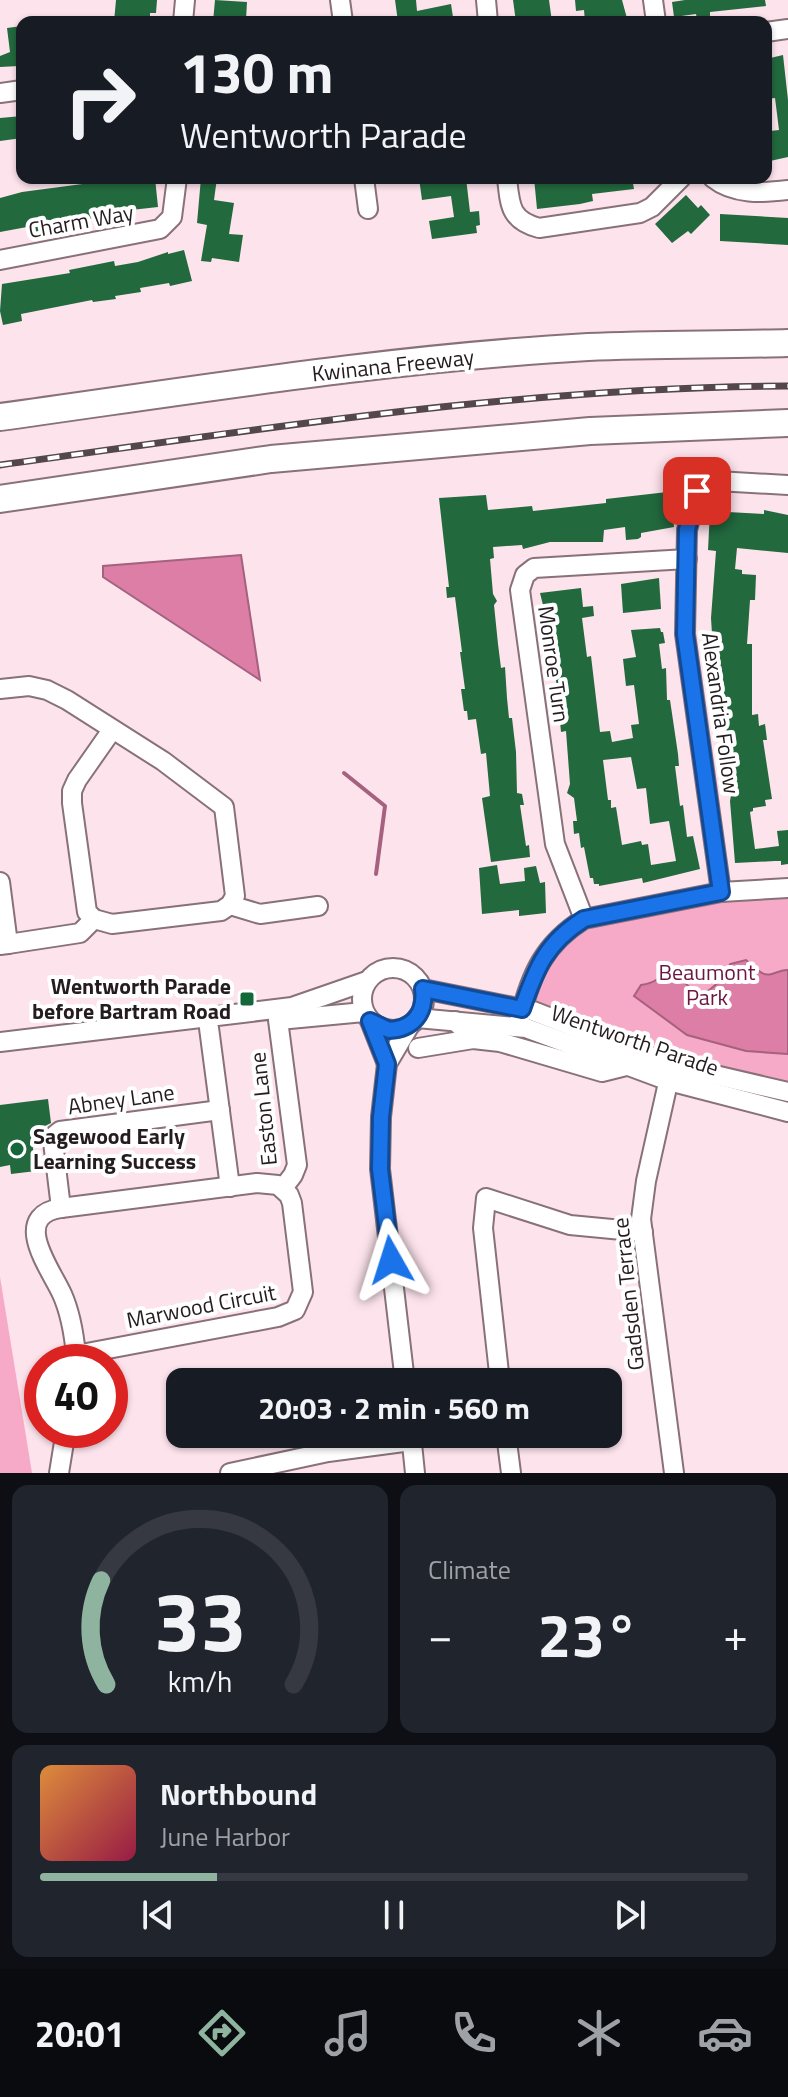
<!DOCTYPE html>
<html lang="en">
<head>
<meta charset="utf-8">
<style>
	body { margin:0; font-family:"Titillium Web",sans-serif; background:#20242c; color:#f1f3f6; height:100vh; display:flex; flex-direction:column; font-size:30px; white-space:nowrap }
	* { box-sizing:border-box; margin:0 }
	p { font-size:26px; color:#9ea1a6 }
	.icon { flex:none; width:44px; height:44px; fill:none; stroke:currentColor; stroke-width:2; stroke-linecap:round; stroke-linejoin:round }
	.map { position:relative; height:1473px; overflow:hidden }
	.sheet { display:flex; flex-direction:column; gap:12px; padding:12px; background:#0d0f14; flex:1 }
	.sheet>* { flex:none }
	.top-card { position:absolute; left:16px; top:16px; width:756px; height:168px; border-radius:16px; box-shadow:0 2px 6px #0004; background:#171b24; color:#f1f3f6; overflow:hidden }
	.speed { position:absolute; left:24px; top:1344px; display:flex; gap:16px; font-size:40px; font-weight:700; text-align:center }
	.speed>* { display:grid; place-content:center; width:104px; height:104px; border-radius:50%; background:#171b24; box-shadow:0 2px 6px #0004; line-height:1 }
	.speed .limit { border:12px solid #d22; background:#fff; color:#111 }
	.pin { position:absolute; display:grid; place-items:center; width:68px; height:68px; color:#fff; margin:-34px; border-radius:16px; box-shadow:0 4px 12px #0006 }
	.me { position:absolute; width:88px; margin:-44px; rotate:354deg; stroke-linejoin:round; filter:drop-shadow(0 0 6px #0008) }
	.turn { display:flex; align-items:center; gap:28px; height:168px; padding:0 32px; font-size:36px }
	.turn .icon { width:104px; height:104px; stroke-width:2.5 }
	.turn b { display:block; font-size:56px; line-height:68px }
	.big { font-size:60px; font-weight:700; line-height:1.1 }
	.sheet .card { flex:1; display:flex; flex-direction:column; justify-content:center; gap:12px; min-width:0; padding:0 28px; border-radius:16px; background:#20242c }
	.sheet .dial { align-items:center; gap:0 }
	.dial svg { height:208px; overflow:visible; fill:none; stroke:#363941; stroke-width:7; stroke-linecap:round; text-anchor:middle }
	.dial text { fill:#f1f3f6; stroke:none }
	.song { display:flex; align-items:center; gap:24px }
	.cover { width:96px; height:96px; border-radius:12px; background:linear-gradient(135deg,hsl(30 70% 55%),hsl(340 70% 35%)) }
	.played { height:8px; border-radius:4px; background:linear-gradient(90deg,#8eb4a0 25%,#363941 25%) }
	.keys { display:flex; justify-content:space-around; direction:ltr }
	.heat { display:flex; justify-content:space-between; align-items:center; font-size:44px; direction:ltr }
	.sheet .tiles { flex:1; display:grid; gap:12px; grid-template-columns:1fr 1fr }
	.card:last-child { grid-column:span 2 }
	.trip { position:absolute; left:166px; top:1368px; width:456px; height:80px; border-radius:16px; background:#171b24; box-shadow:0 2px 6px #0004; font-weight:700; line-height:80px; text-align:center }
	.tab-bar { display:flex; height:128px; justify-content:space-around; align-items:center; background:#090b0e; color:#9ea1a6 }
	.tab-bar .icon { width:56px; height:56px }
	.tab-bar .current { color:#8eb4a0 }
	.tab-bar b { font-size:36px; color:#f1f3f6 }
	.map>svg:first-child { display:block }
</style>
</head>
<body>
<div class="map">
<svg width="788" height="1473" viewBox="0 0 788 1473">
	<rect width="100%" height="100%" fill="#fde3ec"/>
	<!-- green -->
	<g fill="#f7a9c8">
		<path d="M788,896V1084L720,1073L649,1049L537,1003L534,992L547,960L587,924L716,902Z"/>
		<path d="M0,1277L32,1473H0Z"/>
	</g>
	<!-- water -->
	<g fill="#dc7ea6" stroke="#a5617e" stroke-width="2">
		<path d="M241,555L260,680L103,577V566Z"/>
		<path d="M746,960C752,964 756,970 762,973C771,978 779,969 788,970V1054L746,1051L687,1035L634,996L641,985C654,983 662,978 669,966L693,991H708L725,977L730,964Z"/>
	</g>
	<g fill="none" stroke-linecap="round" stroke-linejoin="round">
		<!-- stream -->
		<path stroke="#a5617e" stroke-width="4" d="M344,773L385,806L376,874"/>
	</g>
	<!-- building -->
	<g fill="#22693e" fill-rule="evenodd">
		<path d="M116,0H157L156,13H150V22H114Z"/>
		<path d="M215,0L247,2L246,20L213,22Z"/>
		<path d="M395,0H416L417,11L451,4L453,17L445,18V22H398Z"/>
		<path d="M513,0H549L552,22H516Z"/>
		<path d="M575,0H622L628,22H585L584,10L576,11Z"/>
		<path d="M685,0H765L766,6L710,12V17L697,19L696,14L674,17L672,2Z"/>
		<path d="M22,26V60L19,61V66L0,67V56L10,52L7,28Z"/>
		<path d="M783,55L788,100V157L770,161V131L779,130L775,98L767,99L766,59Z"/>
		<path d="M22,116V138L0,141V118Z"/>
		<path d="M107,178H155L158,207L104,213V216L86,220L83,226L77,221L45,227L40,232H27V227L0,232V198L22,192L90,183V180Z"/>
		<path d="M201,178H217L214,200L234,203L229,234L243,235L239,262L212,258L211,262L201,261L207,225L197,223Z"/>
		<path d="M419,178H466L470,212L479,211L480,225L476,226L477,233L432,239L429,221L454,217L451,196L422,200Z"/>
		<path d="M534,178H549V183L569,181L568,178H632L634,189L592,194L593,201L580,204L537,209Z"/>
		<path d="M686,195L698,208L701,205L710,215L691,234L688,231L672,243L655,224Z"/>
		<path d="M720,214L788,218V245L720,241Z"/>
		<path d="M184,250L192,281L170,286L169,283L140,288L141,292L115,296L116,299L93,302L92,300L21,314L22,321L3,325L0,311L2,284L70,273L69,270L114,261L115,266L138,262L168,252V254Z"/>
		<path d="M676,491L677,513H673L674,527L641,533V537L638,539L626,540L625,527L604,530L603,542H550L523,549L522,545L493,547L494,558L490,559L493,594L497,601L494,605L498,644L501,668L505,667L507,698L509,718H512L516,752L517,793L522,794L524,805H520L526,846L529,845L530,857L491,862L482,798L490,796L486,753L481,754L476,719L468,720L467,711H464L461,689H465L460,652H462L455,597L447,598L446,587H449L439,498L486,495L488,510L532,506L533,511L606,503V499Z"/>
		<path d="M764,510L788,515V553L737,548L735,569L742,570V574L756,575L755,600H750L747,644H752V715L758,714L759,726L765,724L767,740H763L772,799L765,800L766,806L753,808V811L750,812L755,849L779,846L777,831L788,830V864L781,865V861H775L735,863L730,801L732,790L724,749L729,748L726,726L721,727L717,671L710,666L713,658L718,657L717,634H712L711,618L716,551L708,550L710,511L764,514Z"/>
		<path d="M659,578L661,609L623,613L621,584Z"/>
		<path d="M581,588L583,607L593,606L594,616L582,618L587,657L591,656L600,732L610,731L612,742L633,738L631,725L639,724L634,685L626,686L623,659L636,657L631,630L660,628L661,632H663L665,643L659,644L662,669L666,668L667,700H670L678,754L679,766H675L680,806L683,805L687,837L693,836L700,869L643,883L642,878L599,886V884H594L593,878H590L584,847L581,848L579,833L574,834L573,821H577L574,798L567,793L570,784L566,731L561,732L554,659L549,660L548,649L551,648L548,625L540,593ZM631,757L637,789L646,788L650,824L669,821L676,861L651,865L648,844L642,845L641,841L622,845L616,807L611,808V800H608L603,760Z"/>
		<path d="M497,865L500,884L525,881L524,868L536,866L540,883L545,882L546,913L519,916V910L482,914L479,868Z"/>
		<path d="M48,1099L51,1123L31,1133L36,1171L11,1174L10,1165L0,1167V1105Z"/>
	</g>
	<g fill="none" stroke-linecap="round" stroke-linejoin="round">
		<defs>
			<g id="minor">
				<path d="M340,0L343,22"/>
				<path d="M486,0L488,22"/>
				<path d="M653,0L656,22"/>
				<path d="M183,22L185,0"/>
				<path d="M766,32L788,29"/>
				<path d="M0,93L22,90"/>
				<path d="M364,178L368,209"/>
				<path d="M507,178C510,206 510,220 539,228L640,213L652,207L681,178"/>
				<path d="M713,178C734,195 763,193 788,190"/>
				<path d="M0,260L160,229L172,217L177,178"/>
				<path d="M0,689L29,686L47,690L67,700L163,761L224,807L235,896L230,905L221,911L112,924L94,919L87,912L72,803V791L77,780L112,730"/>
				<path d="M0,882L8,944L0,945"/>
				<path d="M721,892L685,634L687,530L697,491L717,481L788,485"/>
				<path d="M230,905L260,914L318,906"/>
				<path d="M584,919L555,844L520,590L525,575L534,568L687,559"/>
				<path d="M8,944L80,933L94,919"/>
				<circle cx="393" cy="999" r="31"/>
				<path d="M423,989L533,1011L672,1065L788,1092"/>
				<path d="M417,1018L526,1028L669,1081L788,1112"/>
				<path d="M520,1018C531,974 544,944 584,919L721,892L788,888"/>
				<path d="M278,1020L297,1165L293,1175L283,1188"/>
				<path d="M279,1020L364,1012"/>
				<path d="M370,1021L387,1064"/>
				<path d="M455,1021L473,1039L500,1042L602,1072L626,1066"/>
				<path d="M209,1028L230,1187"/>
				<path d="M0,1042L292,1007L367,981"/>
				<path d="M418,1048L473,1039"/>
				<path d="M672,1065L646,1181L641,1219L674,1473"/>
				<path d="M61,1208L53,1142L55,1135L60,1131L220,1110"/>
				<path d="M76,1355C74,1334 71,1314 62,1294C52,1271 9,1216 61,1208L257,1183L278,1185L289,1195L292,1203L303,1292L295,1310L278,1317L76,1355V1362"/>
				<path d="M405,1382L380,1169L381,1117L387,1064L410,1025"/>
				<path d="M500,1382L483,1228L486,1198L570,1225L643,1232"/>
				<path d="M411,1434L415,1473"/>
				<path d="M506,1434L511,1473"/>
				<path d="M59,1473L66,1430"/>
				<path d="M230,1473L328,1452L411,1441"/>
			</g>
			<g id="highway">
				<path d="M0,417C195,390 391,358 588,347C655,344 722,345 788,343"/>
				<path d="M0,499L271,459L590,431L788,423"/>
			</g>
		</defs>
		<!-- minor casing -->
		<use href="#minor" stroke="#887179" stroke-width="22"/>
		<!-- highway casing -->
		<use href="#highway" stroke="#887179" stroke-width="30"/>
		<!-- minor -->
		<use href="#minor" stroke="#fff" stroke-width="18"/>
		<!-- highway -->
		<use href="#highway" stroke="#fff" stroke-width="26"/>
		<defs>
			<path id="rail" d="M0,465C262,429 523,387 788,386"/>
		</defs>
		<!-- rail casing -->
		<use href="#rail" stroke="#53474c" stroke-width="7"/>
		<!-- rail -->
		<use href="#rail" stroke="#fff" stroke-width="4" stroke-dasharray="12" stroke-linecap="butt"/>
	</g>
	<g fill="none" stroke-linecap="round" stroke-linejoin="round">
		<defs>
			<path id="route" d="M391,1260L380,1169L381,1117L387,1064L370,1021L389,1030C413,1029 426,1013 423,989L522,1009C536,968 546,943 584,919L721,892L685,634L687,530L697,491"/>
		</defs>
		<!-- route casing -->
		<use href="#route" stroke="#114b97" stroke-width="20"/>
		<!-- route -->
		<use href="#route" stroke="#1a73e8" stroke-width="14"/>
	</g>
	<!-- markers -->
	<g fill="#146738" stroke="#fff" stroke-width="3">
		<rect x="239" y="991" width="16" height="16" rx="4"/>
		<circle cx="17" cy="1149" r="8"/>
	</g>
	<g text-anchor="middle" dominant-baseline="central" stroke-width="8" stroke-linejoin="round" paint-order="stroke">
		<!-- street labels -->
		<g font-size="22" fill="#241c1f" stroke="#fff">
			<text transform="translate(81 221) rotate(-10)">Charm Way</text>
			<text transform="translate(393 365) rotate(-6)">Kwinana Freeway</text>
			<text transform="translate(554 664) rotate(82)">Monroe Turn</text>
			<text transform="translate(721 713) rotate(82)">Alexandria Follow</text>
			<text transform="translate(635 1040) rotate(19)">Wentworth Parade</text>
			<text transform="translate(121 1099) rotate(-8)">Abney Lane</text>
			<text transform="translate(263 1109) rotate(-96)">Easton Lane</text>
			<text transform="translate(628 1294) rotate(-96)">Gadsden Terrace</text>
			<text transform="translate(201 1306) rotate(-11)">Marwood Circuit</text>
		</g>
		<!-- park labels -->
		<g font-size="22" fill="#6a1641" stroke="#fff">
			<text x="707" y="972">Beaumont<tspan x="707" dy="25">Park</tspan></text>
		</g>
		<!-- poi labels -->
		<g font-size="22" font-weight="bold" fill="#241c1f" stroke="#fff" text-anchor="end">
			<text x="231" y="986">Wentworth Parade<tspan x="231" dy="25">before Bartram Road</tspan></text>
			<text x="33" y="1136" text-anchor="start">Sagewood Early<tspan x="33" dy="25">Learning Success</tspan></text>
		</g>
	</g>
</svg>
<div class="speed"><div class="limit">40</div></div>
<div class="pin" style="left:697px;top:491px;background:#d93025"><svg class="icon" aria-label="arrive" viewBox="0 0 24 24"><path d="M6 21V4h12l-3 4 3 4H6"/></svg></div>
<svg class="me" style="left:391px;top:1260px" viewBox="-20 -20 40 40"><path d="M0-17L14 15 0 8-14 15z" fill="#1a73e8" stroke="#fff" stroke-width="4"/></svg>
<div class="trip">20:03 · 2 min · 560 m</div>
<div class="top-card">
<div class="turn"><svg class="icon" aria-label="right" viewBox="0 0 24 24"><path d="M7 20v-9h11M14 6l5 5-5 5"/></svg><div><b>130 m</b>Wentworth Parade</div></div>
</div>
</div>
<section class="sheet">
<div class="tiles">
<div class="card dial"><svg viewBox="0 0 100 80">
<path d="M14 69A42 42 0 1 1 86 69"/>
<path d="M14 69A42 42 0 0 1 12 29" stroke="#8eb4a0"/>
<text x="50" y="56" font-size="32" font-weight="700">33</text>
<text x="50" y="72" font-size="11">km/h</text>
</svg></div>
<div class="card"><p>Climate</p>
<div class="heat"><a>−</a><b class="big">23°</b><a>+</a></div>
</div>
<div class="card">
<div class="song"><i class="cover"></i><div><b>Northbound</b><p>June Harbor</p></div></div>
<div class="played"></div>
<div class="keys"><svg class="icon" aria-label="previous" viewBox="0 0 24 24"><path d="M18 5L8 12l10 7zM5 5v14"/></svg><svg class="icon" aria-label="pause" viewBox="0 0 24 24"><path d="M8 5v14M16 5v14"/></svg><svg class="icon" aria-label="next" viewBox="0 0 24 24"><path d="M6 5l10 7-10 7zM19 5v14"/></svg></div>
</div>
</div>
</section>
<nav class="tab-bar">
<b>20:01</b>
<svg class="icon current" aria-label="directions" viewBox="0 0 24 24"><path d="M12 3l9 9-9 9-9-9zM9 14v-3h6M13 9l2 2-2 2"/></svg>
<svg class="icon" aria-label="music" viewBox="0 0 24 24"><path d="M9 18V5l10-2v13"/><circle cx="6" cy="18" r="3"/><circle cx="16" cy="16" r="3"/></svg>
<svg class="icon" aria-label="phone" viewBox="0 0 24 24"><path d="M5 4h4l2 5-3 2q2 4 5 5l2-3 5 2v4C11 20 4 13 5 4z"/></svg>
<svg class="icon" aria-label="climate" viewBox="0 0 24 24"><path d="M12 3v18M4 7l16 10M4 17L20 7"/></svg>
<svg class="icon" aria-label="car" viewBox="0 0 24 24"><path d="M5 17H2v-5l4-1 3-4h7l3 4 3 1v5h-3M9 17h6M6 11h13"/><circle cx="7" cy="17" r="2"/><circle cx="17" cy="17" r="2"/></svg>
</nav>
</body>
</html>
